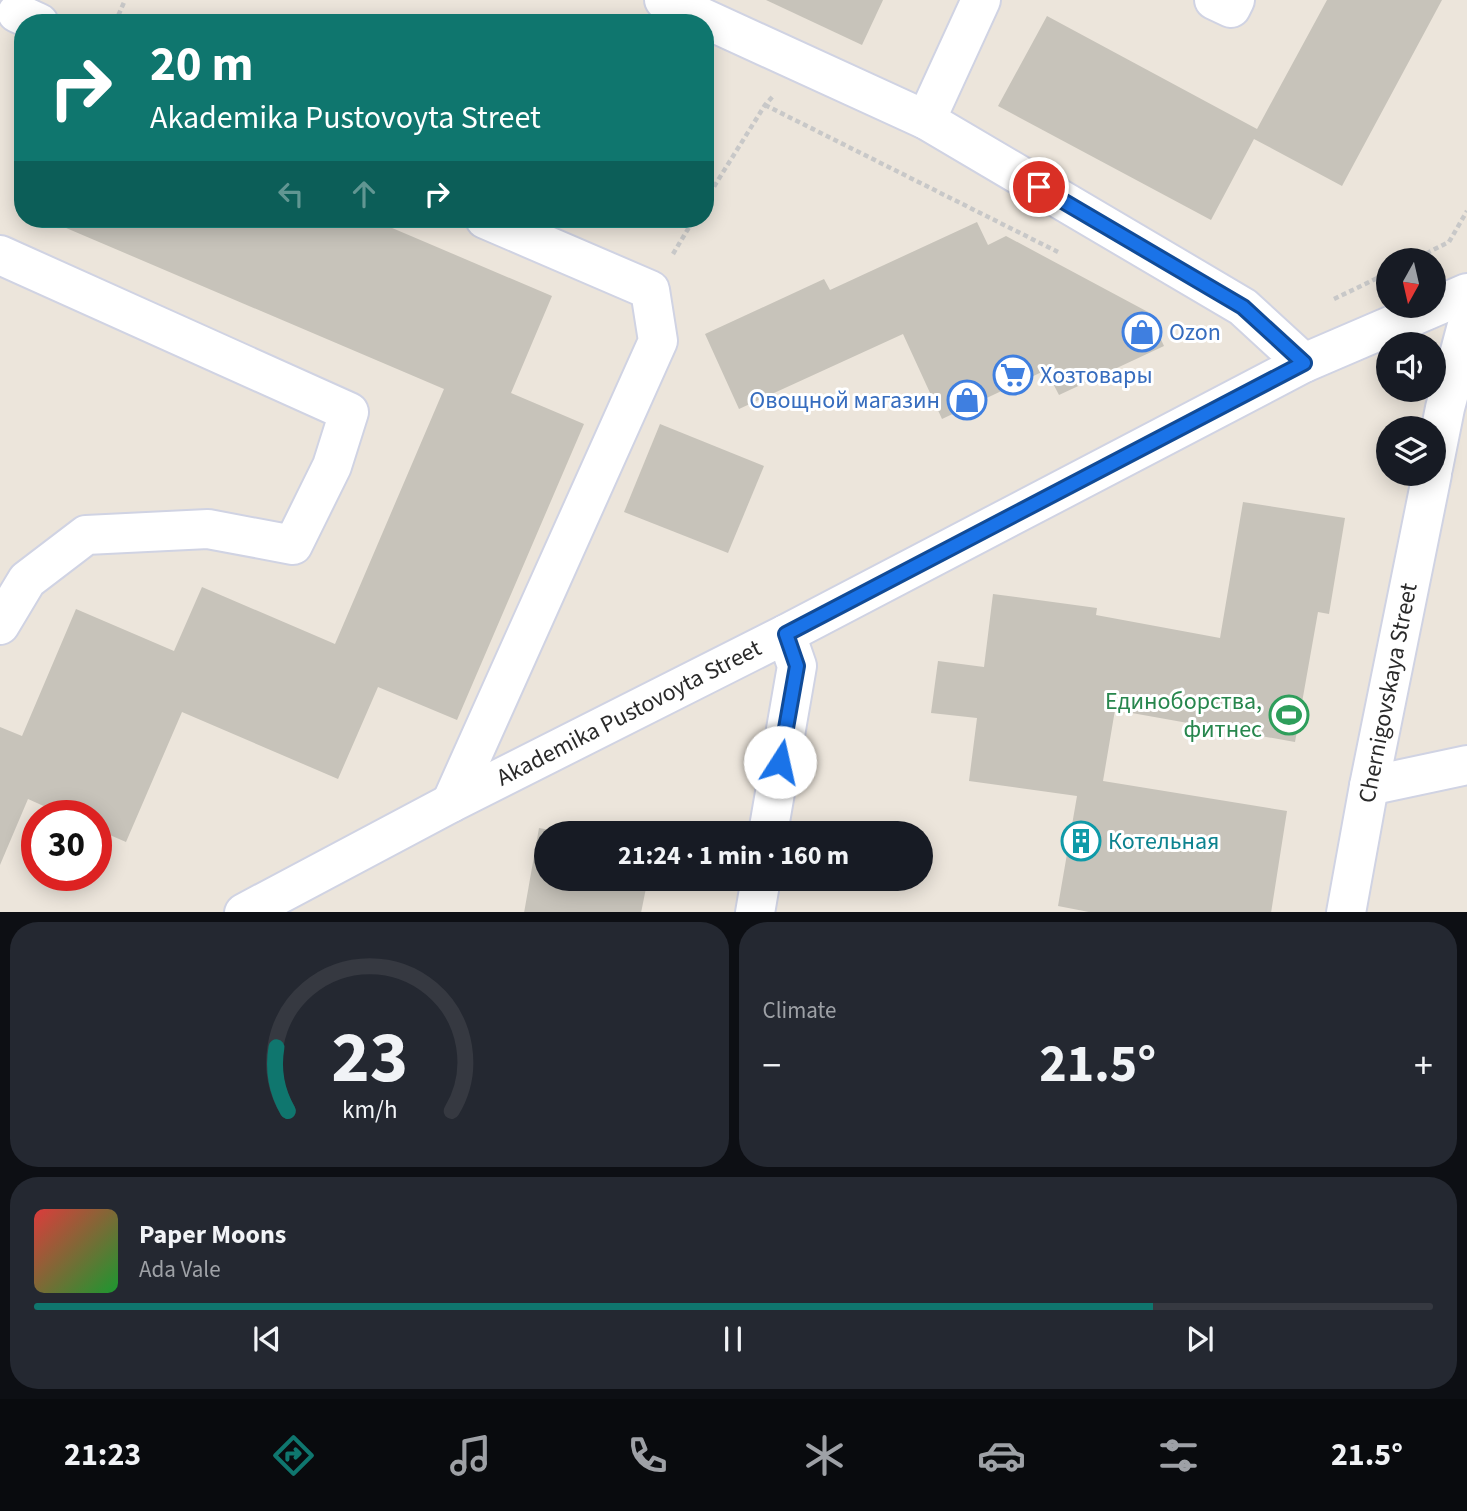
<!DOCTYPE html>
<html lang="en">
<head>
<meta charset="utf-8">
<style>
	body { margin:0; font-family:"Source Sans 3",sans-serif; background:#242831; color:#f1f3f6; height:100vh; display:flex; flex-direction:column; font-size:26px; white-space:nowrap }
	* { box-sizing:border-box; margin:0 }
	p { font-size:23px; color:#9ea1a6 }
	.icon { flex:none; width:38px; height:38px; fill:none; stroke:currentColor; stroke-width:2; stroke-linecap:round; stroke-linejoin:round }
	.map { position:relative; height:912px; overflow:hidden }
	.sheet { display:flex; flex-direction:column; gap:10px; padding:10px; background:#0d0f14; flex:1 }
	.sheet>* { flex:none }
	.hud { position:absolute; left:14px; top:14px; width:700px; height:214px; border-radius:28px; box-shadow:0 4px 18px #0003; background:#0f766e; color:#fff; overflow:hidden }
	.needle { width:46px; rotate:188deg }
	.buttons { position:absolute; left:1376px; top:248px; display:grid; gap:14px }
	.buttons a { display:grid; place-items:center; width:70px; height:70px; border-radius:50%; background:#171b24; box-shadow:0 4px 18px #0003; font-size:35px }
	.speed { position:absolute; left:21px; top:800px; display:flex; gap:14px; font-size:35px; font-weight:700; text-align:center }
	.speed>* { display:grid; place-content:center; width:91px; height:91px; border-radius:50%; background:#171b24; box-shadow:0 4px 18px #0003; line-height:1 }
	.speed .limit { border:10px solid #d22; background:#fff; color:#111 }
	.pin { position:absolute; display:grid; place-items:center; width:60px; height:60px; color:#fff; margin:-30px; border:4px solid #fff; border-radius:50%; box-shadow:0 2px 7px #0007 }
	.me { position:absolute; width:77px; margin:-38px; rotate:10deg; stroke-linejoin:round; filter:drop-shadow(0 0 5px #0008) }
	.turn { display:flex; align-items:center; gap:24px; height:147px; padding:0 21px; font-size:32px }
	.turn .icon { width:91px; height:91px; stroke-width:2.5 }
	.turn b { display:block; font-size:49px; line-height:60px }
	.lanes { display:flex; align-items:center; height:66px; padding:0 21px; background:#0003; justify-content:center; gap:35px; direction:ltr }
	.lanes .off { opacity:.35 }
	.big { font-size:52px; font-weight:700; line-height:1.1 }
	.sheet .tile { flex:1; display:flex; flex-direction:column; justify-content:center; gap:10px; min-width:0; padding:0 24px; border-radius:28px; background:#242831 }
	.sheet .dial { align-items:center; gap:0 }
	.dial svg { height:182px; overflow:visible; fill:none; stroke:#363941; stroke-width:7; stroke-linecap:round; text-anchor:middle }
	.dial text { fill:#f1f3f6; stroke:none }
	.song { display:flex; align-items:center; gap:21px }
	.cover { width:84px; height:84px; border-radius:10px; background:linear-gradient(135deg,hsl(0 70% 55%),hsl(130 70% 35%)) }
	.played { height:7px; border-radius:4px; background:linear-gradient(90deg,#0f766e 80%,#363941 80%) }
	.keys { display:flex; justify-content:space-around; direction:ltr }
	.heat { display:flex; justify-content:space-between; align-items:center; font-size:38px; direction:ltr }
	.sheet .tiles { flex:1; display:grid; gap:10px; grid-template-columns:1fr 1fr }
	.tile:last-child { grid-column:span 2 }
	.trip { position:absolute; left:534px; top:821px; width:399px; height:70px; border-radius:35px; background:#171b24; box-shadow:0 4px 18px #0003; font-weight:700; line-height:70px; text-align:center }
	.tabs { display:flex; height:112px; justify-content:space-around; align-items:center; background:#090b0e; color:#9ea1a6 }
	.tabs .icon { width:49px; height:49px }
	.tabs .selected { color:#0f766e }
	.tabs b { font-size:32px; color:#f1f3f6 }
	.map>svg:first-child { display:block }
</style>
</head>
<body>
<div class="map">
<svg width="1467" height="913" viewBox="0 0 1467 913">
	<rect width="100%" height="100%" fill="#ece5db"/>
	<!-- building -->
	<g fill="#c7c3ba">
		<path d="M766,0H883L862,45Z"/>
		<path d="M1327,0H1442L1342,186L1254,139L1211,220L998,106L1047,16L1257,129Z"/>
		<path d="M45,219H371L552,296L511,393L584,424L457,720L378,687L338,779L182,712L126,842L96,829V816H66L28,799L0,865V727L22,736L76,609L174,651L202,587L335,644L444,389Z"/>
		<path d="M977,222L988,245L1006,236L1148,312L1164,346L1059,395L1046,370L942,419L903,334L739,409L705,334L824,279L830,290Z"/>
		<path d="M660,424L764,466L728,553L624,512Z"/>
		<path d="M1243,502L1345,518L1329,614L1318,612L1295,742L1115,710L1103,781L1287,811L1271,913H1094L1058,906L1077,796L969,781L977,718L931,713L938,661L984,667L993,594L1097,608L1096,615L1220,638Z"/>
		<path d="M539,828L567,833H546V878H648L641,913H524Z"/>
	</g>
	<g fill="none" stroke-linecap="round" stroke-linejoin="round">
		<defs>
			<g id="minor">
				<path d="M664,0L926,120L1243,307L1304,363"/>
				<path d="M1214,0L1231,8L1235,0"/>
				<path d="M17,13L39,23"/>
				<path d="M926,120L981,0"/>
				<path d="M0,255L349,412L332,466L293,545L208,529L86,535L27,580L0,625"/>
				<path d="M1433,468L1445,408L1467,325"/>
				<path d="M1369,786L1467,765"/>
				<path d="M451,803L658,341L650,290L485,219"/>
				<path d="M768,833L797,666L786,634"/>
				<path d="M244,913L451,803L786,634L1304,363L1467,293"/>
				<path d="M755,913L761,878"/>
				<path d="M1346,913L1369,786L1432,474"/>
			</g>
		</defs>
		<!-- minor casing -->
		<use href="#minor" stroke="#d0d3e3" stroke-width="42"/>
		<!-- path -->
		<g stroke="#c8c8c8" stroke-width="4.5" stroke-dasharray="5 3.5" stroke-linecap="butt">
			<path d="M115,23L125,0"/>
			<path d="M765,105L1058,252"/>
			<path d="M705,201L765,105L773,96"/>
			<path d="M673,254L694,219"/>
			<path d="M1411,261L1449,242L1467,211"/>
			<path d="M1334,299L1388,273"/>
		</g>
		<!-- minor -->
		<use href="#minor" stroke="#fff" stroke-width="38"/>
	</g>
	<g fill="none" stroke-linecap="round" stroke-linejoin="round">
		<defs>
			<path id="route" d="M780,762L797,666L786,634L1304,363L1243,307L1039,187"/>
		</defs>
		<!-- route casing -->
		<use href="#route" stroke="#114b97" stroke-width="18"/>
		<!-- route -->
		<use href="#route" stroke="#1a73e8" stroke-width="12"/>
	</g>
	<!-- icons -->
	<defs>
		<symbol id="shop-ring" viewBox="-11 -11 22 22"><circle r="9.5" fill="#fff" stroke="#3f7fe0" stroke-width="1.5"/><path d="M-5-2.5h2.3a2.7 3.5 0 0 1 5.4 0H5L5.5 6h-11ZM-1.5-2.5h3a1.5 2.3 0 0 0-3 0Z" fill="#3f7fe0"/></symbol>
		<symbol id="supermarket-ring" viewBox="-11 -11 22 22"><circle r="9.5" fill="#fff" stroke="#3f7fe0" stroke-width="1.5"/><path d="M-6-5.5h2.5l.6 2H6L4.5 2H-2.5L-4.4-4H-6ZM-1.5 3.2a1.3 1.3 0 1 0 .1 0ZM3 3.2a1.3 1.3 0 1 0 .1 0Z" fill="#3f7fe0"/></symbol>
		<symbol id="stadium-ring" viewBox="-11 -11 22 22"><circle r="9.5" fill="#fff" stroke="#2e9e5b" stroke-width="1.5"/><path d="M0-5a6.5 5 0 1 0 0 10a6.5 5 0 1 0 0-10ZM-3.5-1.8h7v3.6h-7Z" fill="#2e9e5b"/></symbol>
		<symbol id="building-ring" viewBox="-11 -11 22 22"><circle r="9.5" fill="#fff" stroke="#0f9aa8" stroke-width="1.5"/><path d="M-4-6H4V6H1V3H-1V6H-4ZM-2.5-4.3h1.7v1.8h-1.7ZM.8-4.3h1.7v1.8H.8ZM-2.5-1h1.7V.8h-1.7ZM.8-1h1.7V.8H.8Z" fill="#0f9aa8"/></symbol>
	</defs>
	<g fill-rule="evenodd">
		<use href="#shop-ring" x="1120" y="310" width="44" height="44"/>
		<use href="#supermarket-ring" x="991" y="353" width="44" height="44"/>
		<use href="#shop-ring" x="945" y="378" width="44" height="44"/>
		<use href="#stadium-ring" x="1267" y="693" width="44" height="44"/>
		<use href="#building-ring" x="1059" y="819" width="44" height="44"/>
	</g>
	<g text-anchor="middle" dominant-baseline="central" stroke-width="6" stroke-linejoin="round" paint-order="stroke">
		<!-- shop labels -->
		<g font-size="24" fill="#366cbe" stroke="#fff" text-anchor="start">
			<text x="1169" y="332">Ozon</text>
			<text x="1040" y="375">Хозтовары</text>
			<text x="940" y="400" text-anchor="end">Овощной магазин</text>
		</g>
		<!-- street labels -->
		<g font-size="24" fill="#2a2a2a" stroke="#fff">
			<text transform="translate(1388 693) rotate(-79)">Chernigovskaya Street</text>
			<text transform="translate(629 713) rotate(-27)">Akademika Pustovoyta Street</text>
		</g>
		<!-- leisure labels -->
		<g font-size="24" fill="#27864d" stroke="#fff" text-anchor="end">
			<text x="1262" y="701">Единоборства,<tspan x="1262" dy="28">фитнес</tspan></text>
		</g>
		<!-- culture labels -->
		<g font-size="24" fill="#0d838f" stroke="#fff" text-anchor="start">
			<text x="1108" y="841">Котельная</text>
		</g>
	</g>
</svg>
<div class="buttons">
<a><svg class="needle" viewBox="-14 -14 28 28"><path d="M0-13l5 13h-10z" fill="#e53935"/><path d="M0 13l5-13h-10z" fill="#9ea1a6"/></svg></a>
<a><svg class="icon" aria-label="sound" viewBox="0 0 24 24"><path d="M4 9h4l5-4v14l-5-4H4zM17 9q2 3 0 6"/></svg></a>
<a><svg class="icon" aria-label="layers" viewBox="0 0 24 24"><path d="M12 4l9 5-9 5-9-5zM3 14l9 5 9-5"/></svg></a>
</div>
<div class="speed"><div class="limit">30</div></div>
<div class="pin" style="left:1039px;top:187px;background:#d93025"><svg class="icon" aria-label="arrive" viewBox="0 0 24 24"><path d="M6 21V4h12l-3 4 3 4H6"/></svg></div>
<svg class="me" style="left:780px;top:762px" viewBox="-20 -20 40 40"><circle r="19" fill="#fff"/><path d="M0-13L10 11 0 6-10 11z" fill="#1a73e8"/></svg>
<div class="trip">21:24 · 1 min · 160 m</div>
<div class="hud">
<div class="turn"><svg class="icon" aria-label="right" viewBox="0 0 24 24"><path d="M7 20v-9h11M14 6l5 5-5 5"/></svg><div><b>20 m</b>Akademika Pustovoyta Street</div></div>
<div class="lanes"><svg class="icon off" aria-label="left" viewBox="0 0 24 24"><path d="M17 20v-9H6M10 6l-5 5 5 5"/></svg><svg class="icon off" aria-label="ahead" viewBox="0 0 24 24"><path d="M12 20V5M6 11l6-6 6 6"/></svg><svg class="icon" aria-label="right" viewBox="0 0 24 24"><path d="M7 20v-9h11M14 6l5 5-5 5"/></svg></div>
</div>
</div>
<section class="sheet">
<div class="tiles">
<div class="tile dial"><svg viewBox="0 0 100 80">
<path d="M14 69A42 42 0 1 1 86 69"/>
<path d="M14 69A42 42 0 0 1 9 41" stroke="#0f766e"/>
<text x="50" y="56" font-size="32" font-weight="700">23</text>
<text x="50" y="72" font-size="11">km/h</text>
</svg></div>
<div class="tile"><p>Climate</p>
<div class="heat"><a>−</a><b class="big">21.5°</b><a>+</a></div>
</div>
<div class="tile">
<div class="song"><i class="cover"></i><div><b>Paper Moons</b><p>Ada Vale</p></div></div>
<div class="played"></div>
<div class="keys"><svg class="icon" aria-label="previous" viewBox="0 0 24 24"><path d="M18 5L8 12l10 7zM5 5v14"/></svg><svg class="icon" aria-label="pause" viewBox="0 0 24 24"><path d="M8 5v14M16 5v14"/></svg><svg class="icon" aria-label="next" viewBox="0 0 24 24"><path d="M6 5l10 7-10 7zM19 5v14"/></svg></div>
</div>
</div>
</section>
<nav class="tabs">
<b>21:23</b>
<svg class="icon selected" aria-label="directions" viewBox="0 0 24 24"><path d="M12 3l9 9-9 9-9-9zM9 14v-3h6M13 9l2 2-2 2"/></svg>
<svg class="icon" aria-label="music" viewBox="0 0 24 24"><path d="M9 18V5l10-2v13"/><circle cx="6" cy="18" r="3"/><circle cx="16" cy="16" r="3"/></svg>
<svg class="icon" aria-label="phone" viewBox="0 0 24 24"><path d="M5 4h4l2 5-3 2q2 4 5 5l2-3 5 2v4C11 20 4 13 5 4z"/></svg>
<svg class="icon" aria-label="climate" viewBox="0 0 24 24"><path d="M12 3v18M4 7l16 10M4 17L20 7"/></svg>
<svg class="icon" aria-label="car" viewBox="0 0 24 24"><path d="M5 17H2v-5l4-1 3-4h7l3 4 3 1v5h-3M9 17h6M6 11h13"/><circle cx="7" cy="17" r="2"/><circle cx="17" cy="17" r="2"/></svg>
<svg class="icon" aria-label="filters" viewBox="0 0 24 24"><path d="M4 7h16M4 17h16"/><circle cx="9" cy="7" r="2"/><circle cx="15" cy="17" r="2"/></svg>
<b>21.5°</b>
</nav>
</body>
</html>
